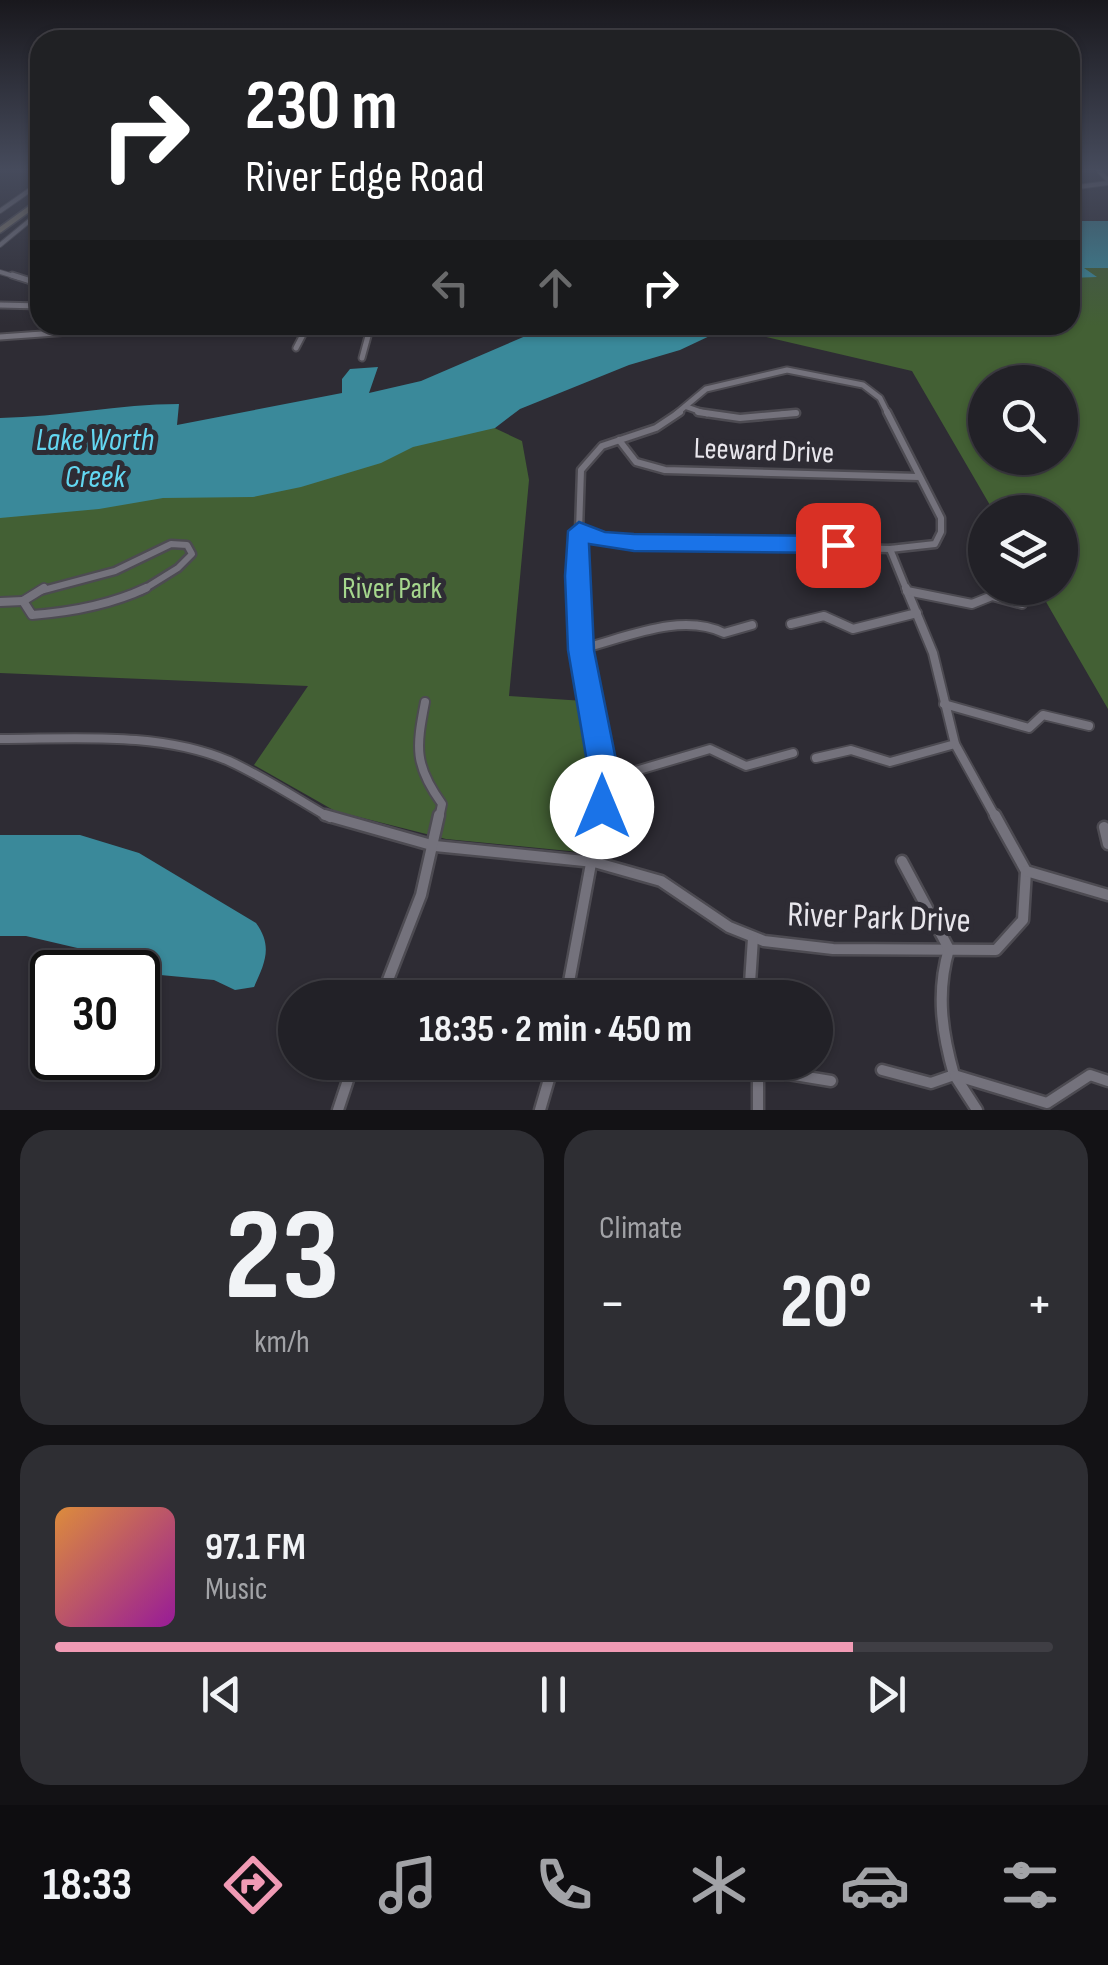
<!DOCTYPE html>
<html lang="en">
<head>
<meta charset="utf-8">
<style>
	body { margin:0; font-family:"Sofia Sans Condensed",sans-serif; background:#2e2e33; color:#f1f3f6; height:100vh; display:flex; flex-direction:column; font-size:38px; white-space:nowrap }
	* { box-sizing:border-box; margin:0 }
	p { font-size:32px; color:#a2a3a7 }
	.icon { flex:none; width:55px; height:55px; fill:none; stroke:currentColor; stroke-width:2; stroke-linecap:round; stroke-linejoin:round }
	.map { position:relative; height:1110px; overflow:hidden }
	.sheet { display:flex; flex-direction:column; gap:20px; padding:20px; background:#131215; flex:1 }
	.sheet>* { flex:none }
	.top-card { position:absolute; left:30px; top:30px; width:1050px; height:305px; border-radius:30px; box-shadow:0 2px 8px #0004,0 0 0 2px #3f3e44; background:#202124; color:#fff; overflow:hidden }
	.tools { position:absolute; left:968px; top:365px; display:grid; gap:20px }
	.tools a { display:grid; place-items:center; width:110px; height:110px; border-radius:50%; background:#222127; box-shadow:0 2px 8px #0004,0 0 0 2px #3f3e44; font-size:50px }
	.speed { position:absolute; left:30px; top:950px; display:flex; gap:20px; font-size:50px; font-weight:700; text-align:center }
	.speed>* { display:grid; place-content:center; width:130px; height:130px; border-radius:50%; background:#222127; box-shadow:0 2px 8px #0004,0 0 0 2px #3f3e44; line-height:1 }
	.speed .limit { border:5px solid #111; border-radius:15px; background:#fff; color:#111 }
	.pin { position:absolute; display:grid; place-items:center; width:85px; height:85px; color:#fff; margin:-42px; border-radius:20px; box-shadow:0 5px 15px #0006 }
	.me { position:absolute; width:110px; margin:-55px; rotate:0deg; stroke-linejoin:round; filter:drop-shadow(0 0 8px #0008) }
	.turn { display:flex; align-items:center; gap:35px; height:210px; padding:0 50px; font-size:45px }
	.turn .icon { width:130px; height:130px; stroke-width:2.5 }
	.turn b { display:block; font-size:70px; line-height:85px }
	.lanes { display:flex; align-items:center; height:95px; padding:0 50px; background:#0003; justify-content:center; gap:50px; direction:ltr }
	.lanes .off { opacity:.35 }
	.big { font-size:75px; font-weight:700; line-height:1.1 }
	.sheet .widget { flex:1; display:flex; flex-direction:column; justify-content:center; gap:15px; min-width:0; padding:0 35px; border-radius:30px; background:#2e2e33 }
	.sheet .dial { align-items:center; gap:0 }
	.dial b { font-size:130px; line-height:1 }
	.song { display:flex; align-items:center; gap:30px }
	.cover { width:120px; height:120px; border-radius:15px; background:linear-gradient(135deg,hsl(30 70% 55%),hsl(300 70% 35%)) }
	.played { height:10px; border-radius:5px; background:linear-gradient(90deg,#f09ab4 80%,#3f3e44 80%) }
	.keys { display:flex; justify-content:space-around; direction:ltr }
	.heat { display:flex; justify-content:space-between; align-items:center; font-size:55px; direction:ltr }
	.sheet .tiles { flex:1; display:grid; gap:20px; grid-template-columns:1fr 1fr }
	.widget:last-child { grid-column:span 2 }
	.trip { position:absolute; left:278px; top:980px; width:555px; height:100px; border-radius:50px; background:#222127; box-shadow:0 2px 8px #0004,0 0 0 2px #3f3e44; font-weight:700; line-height:100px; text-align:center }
	.dock { display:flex; height:160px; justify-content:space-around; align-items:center; background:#0e0d10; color:#a2a3a7 }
	.dock .icon { width:70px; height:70px }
	.dock .selected { color:#f09ab4 }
	.dock b { font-size:45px; color:#f1f3f6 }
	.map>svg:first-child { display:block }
</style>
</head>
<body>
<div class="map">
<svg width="1108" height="1110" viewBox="0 0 1108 1110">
	<rect width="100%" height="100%" fill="#2e2c34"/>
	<!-- green -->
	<g fill="#436034" fill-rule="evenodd">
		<path d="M1070,258L1108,259V709L1038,588H1060V512H994L912,371L723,327L1070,325ZM985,382H1060V458H985Z"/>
		<path d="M488,425L522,441L529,480L509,696L584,701L598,780L589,853L446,839L335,811L254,765L308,686L0,673V517L402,447Z"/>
	</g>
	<!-- water -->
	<g fill="#3a899a">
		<path d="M1070,221H1108V268H1084L1097,277L1070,278Z"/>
		<path d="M536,325H733L680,350L629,365L520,409L495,428L413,447L381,463L301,487L253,497L163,498L99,509L0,518V418C60,417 119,404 179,404L177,425L342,393V379L350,369L378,367L369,393L421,381L535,332Z"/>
		<path d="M0,835H80L139,853L256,923C273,946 265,963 254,987L235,990L214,980L139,973L103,954L26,936H0Z"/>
	</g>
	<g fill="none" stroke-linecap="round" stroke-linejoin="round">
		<defs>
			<g id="street-far4">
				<path d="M1099,171L1108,180"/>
				<path d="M1070,188L1108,183"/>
				<path d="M0,211L40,183"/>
				<path d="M0,245L40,212"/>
				<path d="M0,272L20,278"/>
			</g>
			<g id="street-far3">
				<path d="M12,275L40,284"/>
				<path d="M0,305L40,306"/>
				<path d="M0,337L167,325"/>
				<path d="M296,348L308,325"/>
				<path d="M362,358L371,325"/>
				<path d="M687,407L707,414"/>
				<path d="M676,414L706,389L787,370L863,385L880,398L888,414"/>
				<path d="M782,414L796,413"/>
			</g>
			<g id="street-far2">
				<path d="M698,412L740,418L796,413"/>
				<path d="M619,440L636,462L665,470L919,477"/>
				<path d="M579,531L603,540L633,543L890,549L935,544L941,532V518L887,412"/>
				<path d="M890,549L907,591"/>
				<path d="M40,591L115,571L171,544L187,545L192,554L178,568L141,591"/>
				<path d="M577,591L581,470L602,446L656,428L680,412"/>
			</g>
			<g id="street-far1">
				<path d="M577,588L581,649L605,780L600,818"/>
				<path d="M906,588L933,653L955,744L996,818"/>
				<path d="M907,591L972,604L992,596L1022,604"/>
				<path d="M23,601L32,615C71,612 110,605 146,588"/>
				<path d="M23,601L44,588"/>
				<path d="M0,602L23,601"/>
				<path d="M791,624L824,616L853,629L917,613"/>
				<path d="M581,649C625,638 681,612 724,633L752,625"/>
				<path d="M425,702C416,748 414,765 442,804L439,818"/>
				<path d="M944,704L1029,728L1043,715L1089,726"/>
				<path d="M0,739C74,739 159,731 229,761C264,777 297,799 330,818"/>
				<path d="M816,758L851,750L890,762L955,744"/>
				<path d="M605,780L710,749L746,766L793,753"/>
			</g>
			<g id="street">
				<path d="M325,815L435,846L594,862L661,881L729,927L764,941L833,949L996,950L1023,920L1026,871L995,815"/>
				<path d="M1104,827L1108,844"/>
				<path d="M1026,871L1108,895"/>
				<path d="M381,998L421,895L439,815"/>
				<path d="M566,998L600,815"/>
				<path d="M749,998L753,938"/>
				<path d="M716,1062L831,1081"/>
				<path d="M753,1062L758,1072V1110"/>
				<path d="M882,1070L931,1083L954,1075C942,1033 936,992 949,949L902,861"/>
				<path d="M954,1075L1047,1103L1090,1075L1108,1081"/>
				<path d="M955,1076L977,1110"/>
				<path d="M338,1110L354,1062"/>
				<path d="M540,1110L554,1062"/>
			</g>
			<path id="secondary" d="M0,230L40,201"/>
		</defs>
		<!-- street-far4 casing -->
		<use href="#street-far4" stroke="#4d4b52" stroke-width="6"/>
		<!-- street-far3 casing -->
		<use href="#street-far3" stroke="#4d4b52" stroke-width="9"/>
		<!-- street-far2 casing -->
		<use href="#street-far2" stroke="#4d4b52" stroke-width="11"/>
		<!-- street-far1 casing -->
		<use href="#street-far1" stroke="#4d4b52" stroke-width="12"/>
		<!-- street casing -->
		<use href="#street" stroke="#4d4b52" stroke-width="15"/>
		<!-- secondary casing -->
		<use href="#secondary" stroke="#4d4b52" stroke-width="8"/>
		<!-- street-far4 -->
		<use href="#street-far4" stroke="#74727c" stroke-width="4"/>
		<!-- street-far3 -->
		<use href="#street-far3" stroke="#74727c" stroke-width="5"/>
		<!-- street-far2 -->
		<use href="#street-far2" stroke="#74727c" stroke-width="6"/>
		<!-- street-far1 -->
		<use href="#street-far1" stroke="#74727c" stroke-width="8"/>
		<!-- street -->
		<use href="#street" stroke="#74727c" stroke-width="10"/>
		<!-- secondary -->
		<use href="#secondary" stroke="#80796b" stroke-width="5"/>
	</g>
	<!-- sky -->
	<linearGradient id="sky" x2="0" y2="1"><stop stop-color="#19181d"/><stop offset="0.52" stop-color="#464b5c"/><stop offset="1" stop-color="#464b5c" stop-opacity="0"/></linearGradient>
	<rect width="1108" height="326" fill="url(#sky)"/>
	<!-- route -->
	<path fill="#1a73e8" stroke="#114b97" stroke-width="2.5" d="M579,522L605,532L634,534L838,536L850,545L838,553L634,551L589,544L594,650L620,780L612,818L602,822L591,818L586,807L590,780L568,650L565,576L568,531Z"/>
	<g text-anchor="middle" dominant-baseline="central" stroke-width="10" stroke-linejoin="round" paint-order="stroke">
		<!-- street labels -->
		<g font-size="30" fill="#e8e6ec" stroke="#2e2c34">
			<text transform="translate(764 451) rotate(2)">Leeward Drive</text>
		</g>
		<!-- park labels -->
		<g font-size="30" fill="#a5d68d" stroke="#2e2c34">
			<text x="392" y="589">River Park</text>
		</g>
		<!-- water labels -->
		<g font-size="32" font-style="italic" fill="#63d7f1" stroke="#2e2c34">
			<text x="95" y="440">Lake Worth<tspan x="95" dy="37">Creek</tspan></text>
		</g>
		<!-- near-street labels -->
		<g font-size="35" fill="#e8e6ec" stroke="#2e2c34">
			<text transform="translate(879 918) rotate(2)">River Park Drive</text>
		</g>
	</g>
</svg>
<div class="tools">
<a><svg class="icon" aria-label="search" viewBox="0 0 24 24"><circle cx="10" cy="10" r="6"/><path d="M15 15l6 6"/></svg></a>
<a><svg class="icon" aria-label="layers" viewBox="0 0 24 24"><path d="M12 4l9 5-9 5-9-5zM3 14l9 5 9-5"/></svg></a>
</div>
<div class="speed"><div class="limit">30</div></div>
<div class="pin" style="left:838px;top:545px;background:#d93025"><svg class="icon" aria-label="arrive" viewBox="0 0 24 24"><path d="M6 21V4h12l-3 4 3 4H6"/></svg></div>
<svg class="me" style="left:602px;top:807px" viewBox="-20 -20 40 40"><circle r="19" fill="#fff"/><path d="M0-13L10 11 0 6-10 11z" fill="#1a73e8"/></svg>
<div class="trip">18:35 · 2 min · 450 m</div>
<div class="top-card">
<div class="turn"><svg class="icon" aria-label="right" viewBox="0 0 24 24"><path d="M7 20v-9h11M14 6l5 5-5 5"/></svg><div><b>230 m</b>River Edge Road</div></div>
<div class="lanes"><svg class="icon off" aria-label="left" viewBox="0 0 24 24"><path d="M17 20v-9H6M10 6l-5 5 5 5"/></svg><svg class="icon off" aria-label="ahead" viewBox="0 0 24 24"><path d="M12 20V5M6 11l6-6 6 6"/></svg><svg class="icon" aria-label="right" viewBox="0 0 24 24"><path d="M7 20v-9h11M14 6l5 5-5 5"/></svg></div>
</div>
</div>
<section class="sheet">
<div class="tiles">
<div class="widget dial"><b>23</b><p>km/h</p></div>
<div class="widget"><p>Climate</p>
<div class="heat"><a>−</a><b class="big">20°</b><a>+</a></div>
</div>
<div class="widget">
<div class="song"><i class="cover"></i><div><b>97.1 FM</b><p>Music</p></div></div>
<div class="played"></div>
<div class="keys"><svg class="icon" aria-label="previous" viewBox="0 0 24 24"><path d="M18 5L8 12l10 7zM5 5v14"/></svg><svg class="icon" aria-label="pause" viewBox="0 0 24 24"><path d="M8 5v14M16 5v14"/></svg><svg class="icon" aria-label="next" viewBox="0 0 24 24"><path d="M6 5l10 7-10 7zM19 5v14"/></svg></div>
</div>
</div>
</section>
<nav class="dock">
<b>18:33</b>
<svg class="icon selected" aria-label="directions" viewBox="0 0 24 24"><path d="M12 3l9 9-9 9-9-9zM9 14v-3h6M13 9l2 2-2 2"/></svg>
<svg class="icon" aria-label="music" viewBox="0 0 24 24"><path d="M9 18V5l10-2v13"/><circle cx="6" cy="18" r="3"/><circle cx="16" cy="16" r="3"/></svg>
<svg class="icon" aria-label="phone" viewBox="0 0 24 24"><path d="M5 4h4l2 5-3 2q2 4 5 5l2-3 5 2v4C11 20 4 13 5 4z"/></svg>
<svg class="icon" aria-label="climate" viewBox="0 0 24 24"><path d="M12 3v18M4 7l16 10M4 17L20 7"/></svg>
<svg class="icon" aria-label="car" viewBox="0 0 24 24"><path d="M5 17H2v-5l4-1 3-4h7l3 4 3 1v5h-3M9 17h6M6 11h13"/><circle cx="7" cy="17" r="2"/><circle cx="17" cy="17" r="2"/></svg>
<svg class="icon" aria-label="filters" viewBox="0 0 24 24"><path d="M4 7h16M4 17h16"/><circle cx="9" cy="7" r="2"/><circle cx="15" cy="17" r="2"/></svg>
</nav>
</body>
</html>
